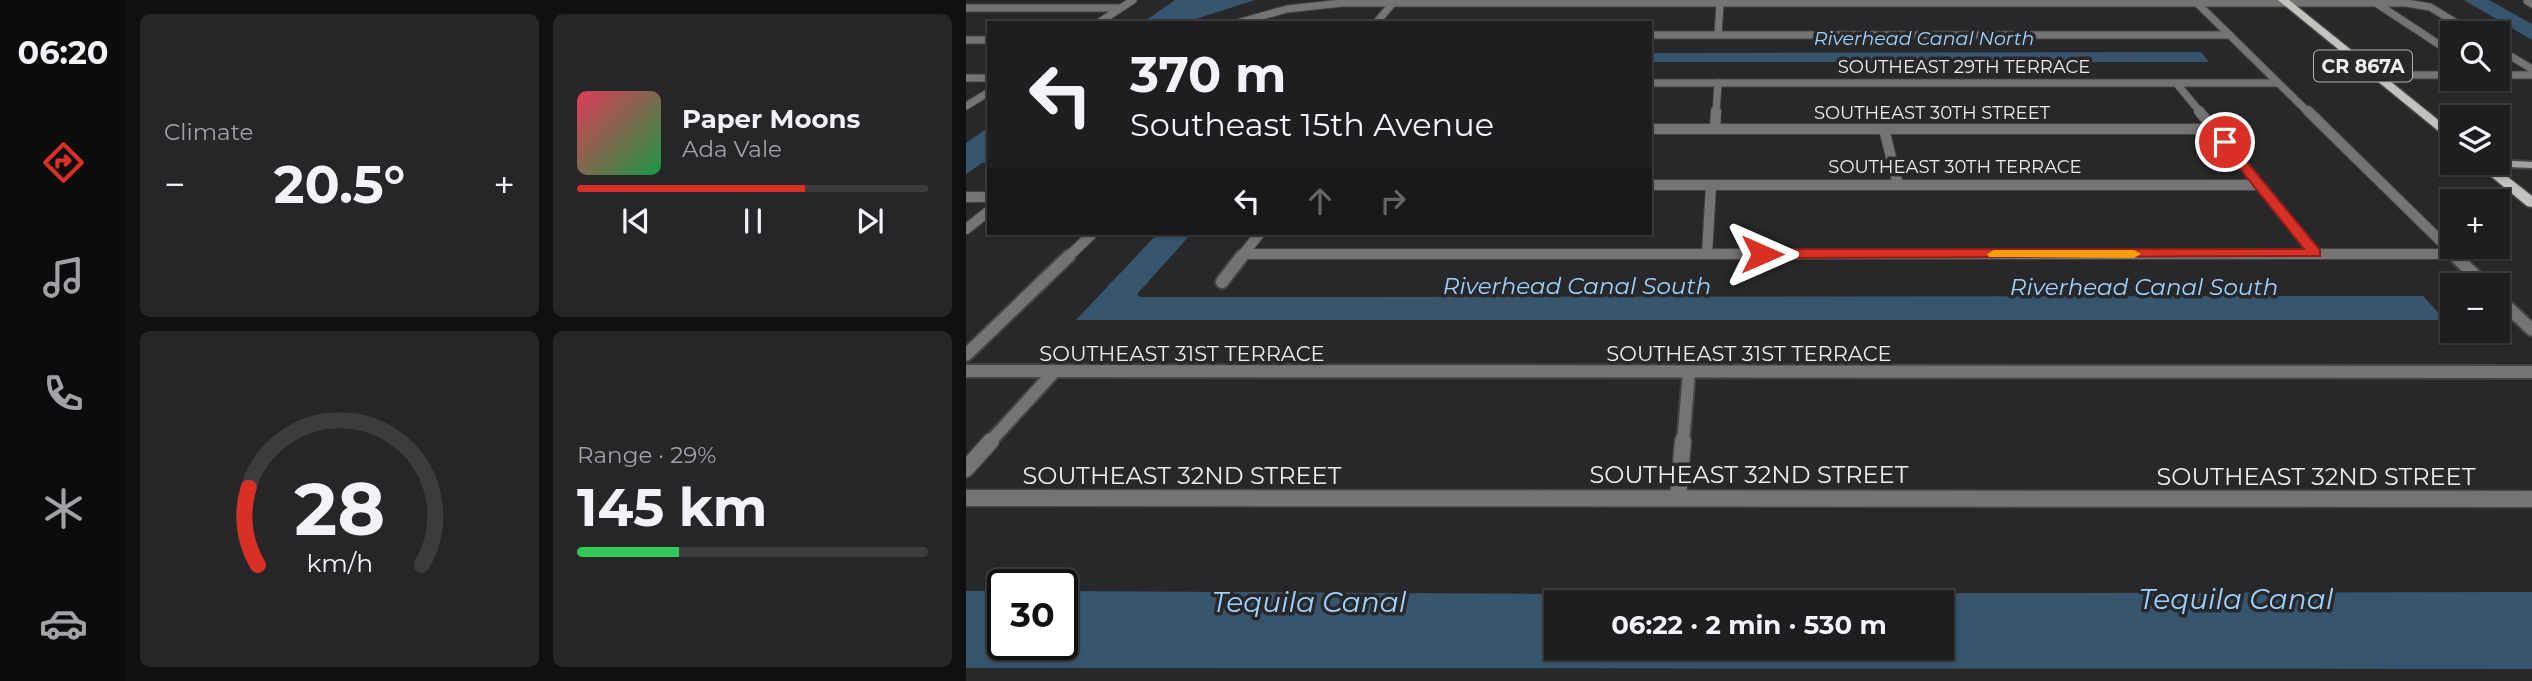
<!DOCTYPE html>
<html lang="en">
<head>
<meta charset="utf-8">
<style>
	body { margin:0; font-family:Montserrat,sans-serif; background:#262629; color:#f1f3f6; height:100vh; display:flex; flex-direction:column; font-size:26px; white-space:nowrap }
	* { box-sizing:border-box; margin:0 }
	p { font-size:23px; color:#a1a2a5 }
	.icon { flex:none; width:38px; height:38px; fill:none; stroke:currentColor; stroke-width:2; stroke-linecap:round; stroke-linejoin:round }
	.map { position:relative; flex:1; overflow:hidden }
	.side { display:flex; flex-direction:column; gap:14px; padding:14px; background:#101012; width:840px }
	.side>* { flex:none }
	.top-card { position:absolute; left:21px; top:21px; width:665px; height:214px; border-radius:0px; box-shadow:0 2px 5px #0004,0 0 0 2px #3c3b3e; background:#1e1d20; color:#f1f3f6; overflow:hidden }
	.buttons { position:absolute; left:1474px; top:21px; display:grid; gap:14px }
	.buttons a { display:grid; place-items:center; width:70px; height:70px; border-radius:0px; background:#1e1d20; box-shadow:0 2px 5px #0004,0 0 0 2px #3c3b3e; font-size:35px }
	.speed { position:absolute; left:21px; top:569px; display:flex; gap:14px; font-size:35px; font-weight:700; text-align:center }
	.speed>* { display:grid; place-content:center; width:91px; height:91px; border-radius:50%; background:#1e1d20; box-shadow:0 2px 5px #0004,0 0 0 2px #3c3b3e; line-height:1 }
	.speed .limit { border:4px solid #111; border-radius:10px; background:#fff; color:#111 }
	.pin { position:absolute; display:grid; place-items:center; width:60px; height:60px; color:#fff; margin:-30px; border:4px solid #fff; border-radius:50%; box-shadow:0 2px 7px #0007 }
	.me { position:absolute; width:77px; margin:-38px; rotate:90deg; stroke-linejoin:round; filter:drop-shadow(0 0 5px #0008) }
	.turn { display:flex; align-items:center; gap:24px; height:147px; padding:0 28px; font-size:32px }
	.turn .icon { width:91px; height:91px; stroke-width:2.5 }
	.turn b { display:block; font-size:49px; line-height:60px }
	.lanes { display:flex; align-items:center; height:66px; padding:0 28px; background:#0003; justify-content:center; gap:35px; direction:ltr }
	.lanes .off { opacity:.35 }
	.big { font-size:52px; font-weight:700; line-height:1.1 }
	.side .widget { flex:1; display:flex; flex-direction:column; justify-content:center; gap:10px; min-width:0; padding:0 24px; border-radius:10px; background:#262629 }
	.side .dial { align-items:center; gap:0 }
	.dial svg { height:182px; overflow:visible; fill:none; stroke:#3c3b3e; stroke-width:7; stroke-linecap:round; text-anchor:middle }
	.dial text { fill:#f1f3f6; stroke:none }
	.song { display:flex; align-items:center; gap:21px }
	.cover { width:84px; height:84px; border-radius:10px; background:linear-gradient(135deg,hsl(350 70% 55%),hsl(140 70% 35%)) }
	.played { height:7px; border-radius:4px; background:linear-gradient(90deg,#d93025 65%,#3c3b3e 65%) }
	.keys { display:flex; justify-content:space-around; direction:ltr }
	.heat { display:flex; justify-content:space-between; align-items:center; font-size:38px; direction:ltr }
	.charge { height:10px; border-radius:5px; background:linear-gradient(90deg,#34c759 29%,#3c3b3e 0) }
	.side .tiles { flex:1; display:grid; gap:14px; grid-template-columns:repeat(2,1fr) }
	.trip { position:absolute; left:578px; top:590px; width:410px; height:70px; border-radius:0px; background:#1e1d20; box-shadow:0 2px 5px #0004,0 0 0 2px #3c3b3e; font-weight:700; line-height:70px; text-align:center }
	main { display:flex; flex:1; min-height:0 }
	.tabs { display:flex; flex-direction:column; width:126px; justify-content:space-around; align-items:center; background:#0c0c0d; color:#a1a2a5 }
	.tabs .icon { width:49px; height:49px }
	.tabs .active { color:#d93025 }
	.tabs b { font-size:32px; color:#f1f3f6 }
	.map>svg:first-child { display:block }
</style>
</head>
<body>
<main>
<nav class="tabs">
<b>06:20</b>
<svg class="icon active" aria-label="directions" viewBox="0 0 24 24"><path d="M12 3l9 9-9 9-9-9zM9 14v-3h6M13 9l2 2-2 2"/></svg>
<svg class="icon" aria-label="music" viewBox="0 0 24 24"><path d="M9 18V5l10-2v13"/><circle cx="6" cy="18" r="3"/><circle cx="16" cy="16" r="3"/></svg>
<svg class="icon" aria-label="phone" viewBox="0 0 24 24"><path d="M5 4h4l2 5-3 2q2 4 5 5l2-3 5 2v4C11 20 4 13 5 4z"/></svg>
<svg class="icon" aria-label="climate" viewBox="0 0 24 24"><path d="M12 3v18M4 7l16 10M4 17L20 7"/></svg>
<svg class="icon" aria-label="car" viewBox="0 0 24 24"><path d="M5 17H2v-5l4-1 3-4h7l3 4 3 1v5h-3M9 17h6M6 11h13"/><circle cx="7" cy="17" r="2"/><circle cx="17" cy="17" r="2"/></svg>
</nav>
<section class="side">
<div class="tiles">
<div class="widget"><p>Climate</p>
<div class="heat"><a>−</a><b class="big">20.5°</b><a>+</a></div>
</div>
<div class="widget">
<div class="song"><i class="cover"></i><div><b>Paper Moons</b><p>Ada Vale</p></div></div>
<div class="played"></div>
<div class="keys"><svg class="icon" aria-label="previous" viewBox="0 0 24 24"><path d="M18 5L8 12l10 7zM5 5v14"/></svg><svg class="icon" aria-label="pause" viewBox="0 0 24 24"><path d="M8 5v14M16 5v14"/></svg><svg class="icon" aria-label="next" viewBox="0 0 24 24"><path d="M6 5l10 7-10 7zM19 5v14"/></svg></div>
</div>
<div class="widget dial"><svg viewBox="0 0 100 80">
<path d="M14 69A42 42 0 1 1 86 69"/>
<path d="M14 69A42 42 0 0 1 10 35" stroke="#d93025"/>
<text x="50" y="56" font-size="32" font-weight="700">28</text>
<text x="50" y="72" font-size="11">km/h</text>
</svg></div>
<div class="widget"><p>Range · 29%</p><b class="big">145 km</b><div class="charge"></div></div>
</div>
</section>
<div class="map">
<svg width="1566" height="681" viewBox="0 0 1566 681">
	<rect width="100%" height="100%" fill="#28272a"/>
	<!-- water -->
	<g fill="#37556c" fill-rule="evenodd">
		<path d="M209,0H289L217,23H176Z"/>
		<path d="M1498,0H1523L1566,24V40Z"/>
		<path d="M1235,52L1243,62H684V53Z"/>
		<path d="M23,127V163H16L0,174V143Z"/>
		<path d="M192,233H226L172,293L171,295L175,297L1457,296L1479,320H110Z"/>
		<path d="M0,591H37V644H96V591L596,594L1566,592V669L0,668ZM975,602V648H590V602Z"/>
	</g>
	<g fill="none" stroke-linecap="round" stroke-linejoin="round">
		<defs>
			<g id="street-far3">
				<path d="M1566,0L1561,1L1566,4"/>
				<path d="M1410,3L1486,53"/>
				<path d="M1232,4L1343,113"/>
				<path d="M0,8H154"/>
				<path d="M132,23L167,0"/>
				<path d="M271,23L321,9L376,3H1440L1464,7L1507,33"/>
				<path d="M410,23L427,3"/>
				<path d="M684,35H1264"/>
				<path d="M752,35L754,3"/>
				<path d="M0,40H23"/>
				<path d="M1531,48L1566,69"/>
				<path d="M1425,75H1486"/>
				<path d="M1531,75H1566"/>
				<path d="M0,78H23"/>
				<path d="M684,83H1311"/>
				<path d="M1211,84L1235,113"/>
				<path d="M0,106L23,92"/>
				<path d="M750,113L752,83"/>
			</g>
			<g id="street-far2">
				<path d="M1233,111L1349,253"/>
				<path d="M1342,111L1491,257"/>
				<path d="M684,129H1248"/>
				<path d="M749,129L750,111"/>
				<path d="M918,129L932,185"/>
				<path d="M684,185H1293"/>
				<path d="M0,197H23"/>
				<path d="M0,229L23,211"/>
				<path d="M278,254H1487"/>
				<path d="M741,254L745,185"/>
				<path d="M102,257L127,233"/>
				<path d="M275,257L294,233"/>
			</g>
			<g id="street-far1">
				<path d="M1489,256L1519,285"/>
				<path d="M256,282L276,256"/>
				<path d="M1531,297L1566,330"/>
				<path d="M0,355L103,256"/>
				<path d="M0,371L1566,372"/>
				<path d="M23,443L87,373"/>
				<path d="M717,443L723,373"/>
			</g>
			<g id="street">
				<path d="M0,469L25,441"/>
				<path d="M712,497L717,441"/>
				<path d="M0,498L1566,499"/>
			</g>
			<path id="secondary" d="M1531,160L1566,162V168L1517,166L1512,163H1531Z"/>
			<g id="primary">
				<path d="M1312,0H1323L1486,131V142Z"/>
				<path d="M1509,163H1524L1566,196V207L1561,206Z"/>
			</g>
		</defs>
		<!-- street-far3 casing -->
		<use href="#street-far3" stroke="#444346" stroke-width="9"/>
		<!-- street-far2 casing -->
		<use href="#street-far2" stroke="#444346" stroke-width="12"/>
		<!-- street-far1 casing -->
		<use href="#street-far1" stroke="#444346" stroke-width="16"/>
		<!-- street casing -->
		<use href="#street" stroke="#444346" stroke-width="19"/>
		<!-- secondary casing -->
		<use href="#secondary" stroke="#444346" stroke-width="4"/>
		<!-- primary casing -->
		<use href="#primary" stroke="#444346" stroke-width="3"/>
		<!-- street-far3 -->
		<use href="#street-far3" stroke="#767473" stroke-width="7"/>
		<!-- street-far2 -->
		<use href="#street-far2" stroke="#767473" stroke-width="10"/>
		<!-- street-far1 -->
		<use href="#street-far1" stroke="#767473" stroke-width="12"/>
		<!-- street -->
		<use href="#street" stroke="#767473" stroke-width="16"/>
		<!-- secondary -->
		<use href="#secondary" fill="#a2a09e" fill-rule="evenodd"/>
		<!-- primary -->
		<use href="#primary" fill="#c4c2bf" fill-rule="evenodd"/>
	</g>
	<!-- route -->
	<path fill="#d93025" stroke="#8d1f18" stroke-width="2" d="M1255,140H1263L1354,250V256L796,258L789,254L796,249H1338L1255,145Z"/>
	<!-- slow -->
	<path fill="#f59e0b" d="M1028,250H1168L1175,254L1168,258L1023,257L1021,254Z"/>
	<g text-anchor="middle" dominant-baseline="central" stroke-width="7" stroke-linejoin="round" paint-order="stroke">
		<!-- far-street labels -->
		<g font-size="18" fill="#ededef" stroke="#28272a">
			<text x="998" y="67">SOUTHEAST 29TH TERRACE</text>
			<text x="966" y="113">SOUTHEAST 30TH STREET</text>
			<text x="989" y="167">SOUTHEAST 30TH TERRACE</text>
		</g>
		<!-- far-water labels -->
		<g font-size="19" font-style="italic" fill="#9dd3fe" stroke="#28272a">
			<text x="958" y="38">Riverhead Canal North</text>
		</g>
		<!-- shield labels -->
		<rect fill="#28272a" stroke="#b2b2b4" stroke-width="2" x="1348" y="50.5" width="98" height="31" rx="5"/>
		<g font-size="19" font-weight="bold" fill="#ededef">
			<text x="1397" y="66">CR 867A</text>
		</g>
		<!-- street labels -->
		<g font-size="21" fill="#ededef" stroke="#28272a">
			<text x="216" y="353">SOUTHEAST 31ST TERRACE</text>
			<text x="783" y="353">SOUTHEAST 31ST TERRACE</text>
		</g>
		<!-- water labels -->
		<g font-size="23" font-style="italic" fill="#9dd3fe" stroke="#28272a">
			<text x="611" y="286">Riverhead Canal South</text>
			<text x="1178" y="287">Riverhead Canal South</text>
		</g>
		<!-- near-street labels -->
		<g font-size="24" fill="#ededef" stroke="#28272a">
			<text x="783" y="474">SOUTHEAST 32ND STREET</text>
			<text x="216" y="475">SOUTHEAST 32ND STREET</text>
			<text x="1350" y="476">SOUTHEAST 32ND STREET</text>
		</g>
		<!-- near-water labels -->
		<g font-size="28" font-style="italic" fill="#9dd3fe" stroke="#28272a">
			<text x="1270" y="599">Tequila Canal</text>
			<text x="343" y="602">Tequila Canal</text>
		</g>
	</g>
</svg>
<div class="buttons">
<a><svg class="icon" aria-label="search" viewBox="0 0 24 24"><circle cx="10" cy="10" r="6"/><path d="M15 15l6 6"/></svg></a>
<a><svg class="icon" aria-label="layers" viewBox="0 0 24 24"><path d="M12 4l9 5-9 5-9-5zM3 14l9 5 9-5"/></svg></a>
<a>+</a>
<a>−</a>
</div>
<div class="speed"><div class="limit">30</div></div>
<div class="pin" style="left:1259px;top:142px;background:#d93025"><svg class="icon" aria-label="arrive" viewBox="0 0 24 24"><path d="M6 21V4h12l-3 4 3 4H6"/></svg></div>
<svg class="me" style="left:796px;top:254px" viewBox="-20 -20 40 40"><path d="M0-17L14 15 0 8-14 15z" fill="#d93025" stroke="#fff" stroke-width="4"/></svg>
<div class="trip">06:22 · 2 min · 530 m</div>
<div class="top-card">
<div class="turn"><svg class="icon" aria-label="left" viewBox="0 0 24 24"><path d="M17 20v-9H6M10 6l-5 5 5 5"/></svg><div><b>370 m</b>Southeast 15th Avenue</div></div>
<div class="lanes"><svg class="icon" aria-label="left" viewBox="0 0 24 24"><path d="M17 20v-9H6M10 6l-5 5 5 5"/></svg><svg class="icon off" aria-label="ahead" viewBox="0 0 24 24"><path d="M12 20V5M6 11l6-6 6 6"/></svg><svg class="icon off" aria-label="right" viewBox="0 0 24 24"><path d="M7 20v-9h11M14 6l5 5-5 5"/></svg></div>
</div>
</div>
</main>
</body>
</html>
